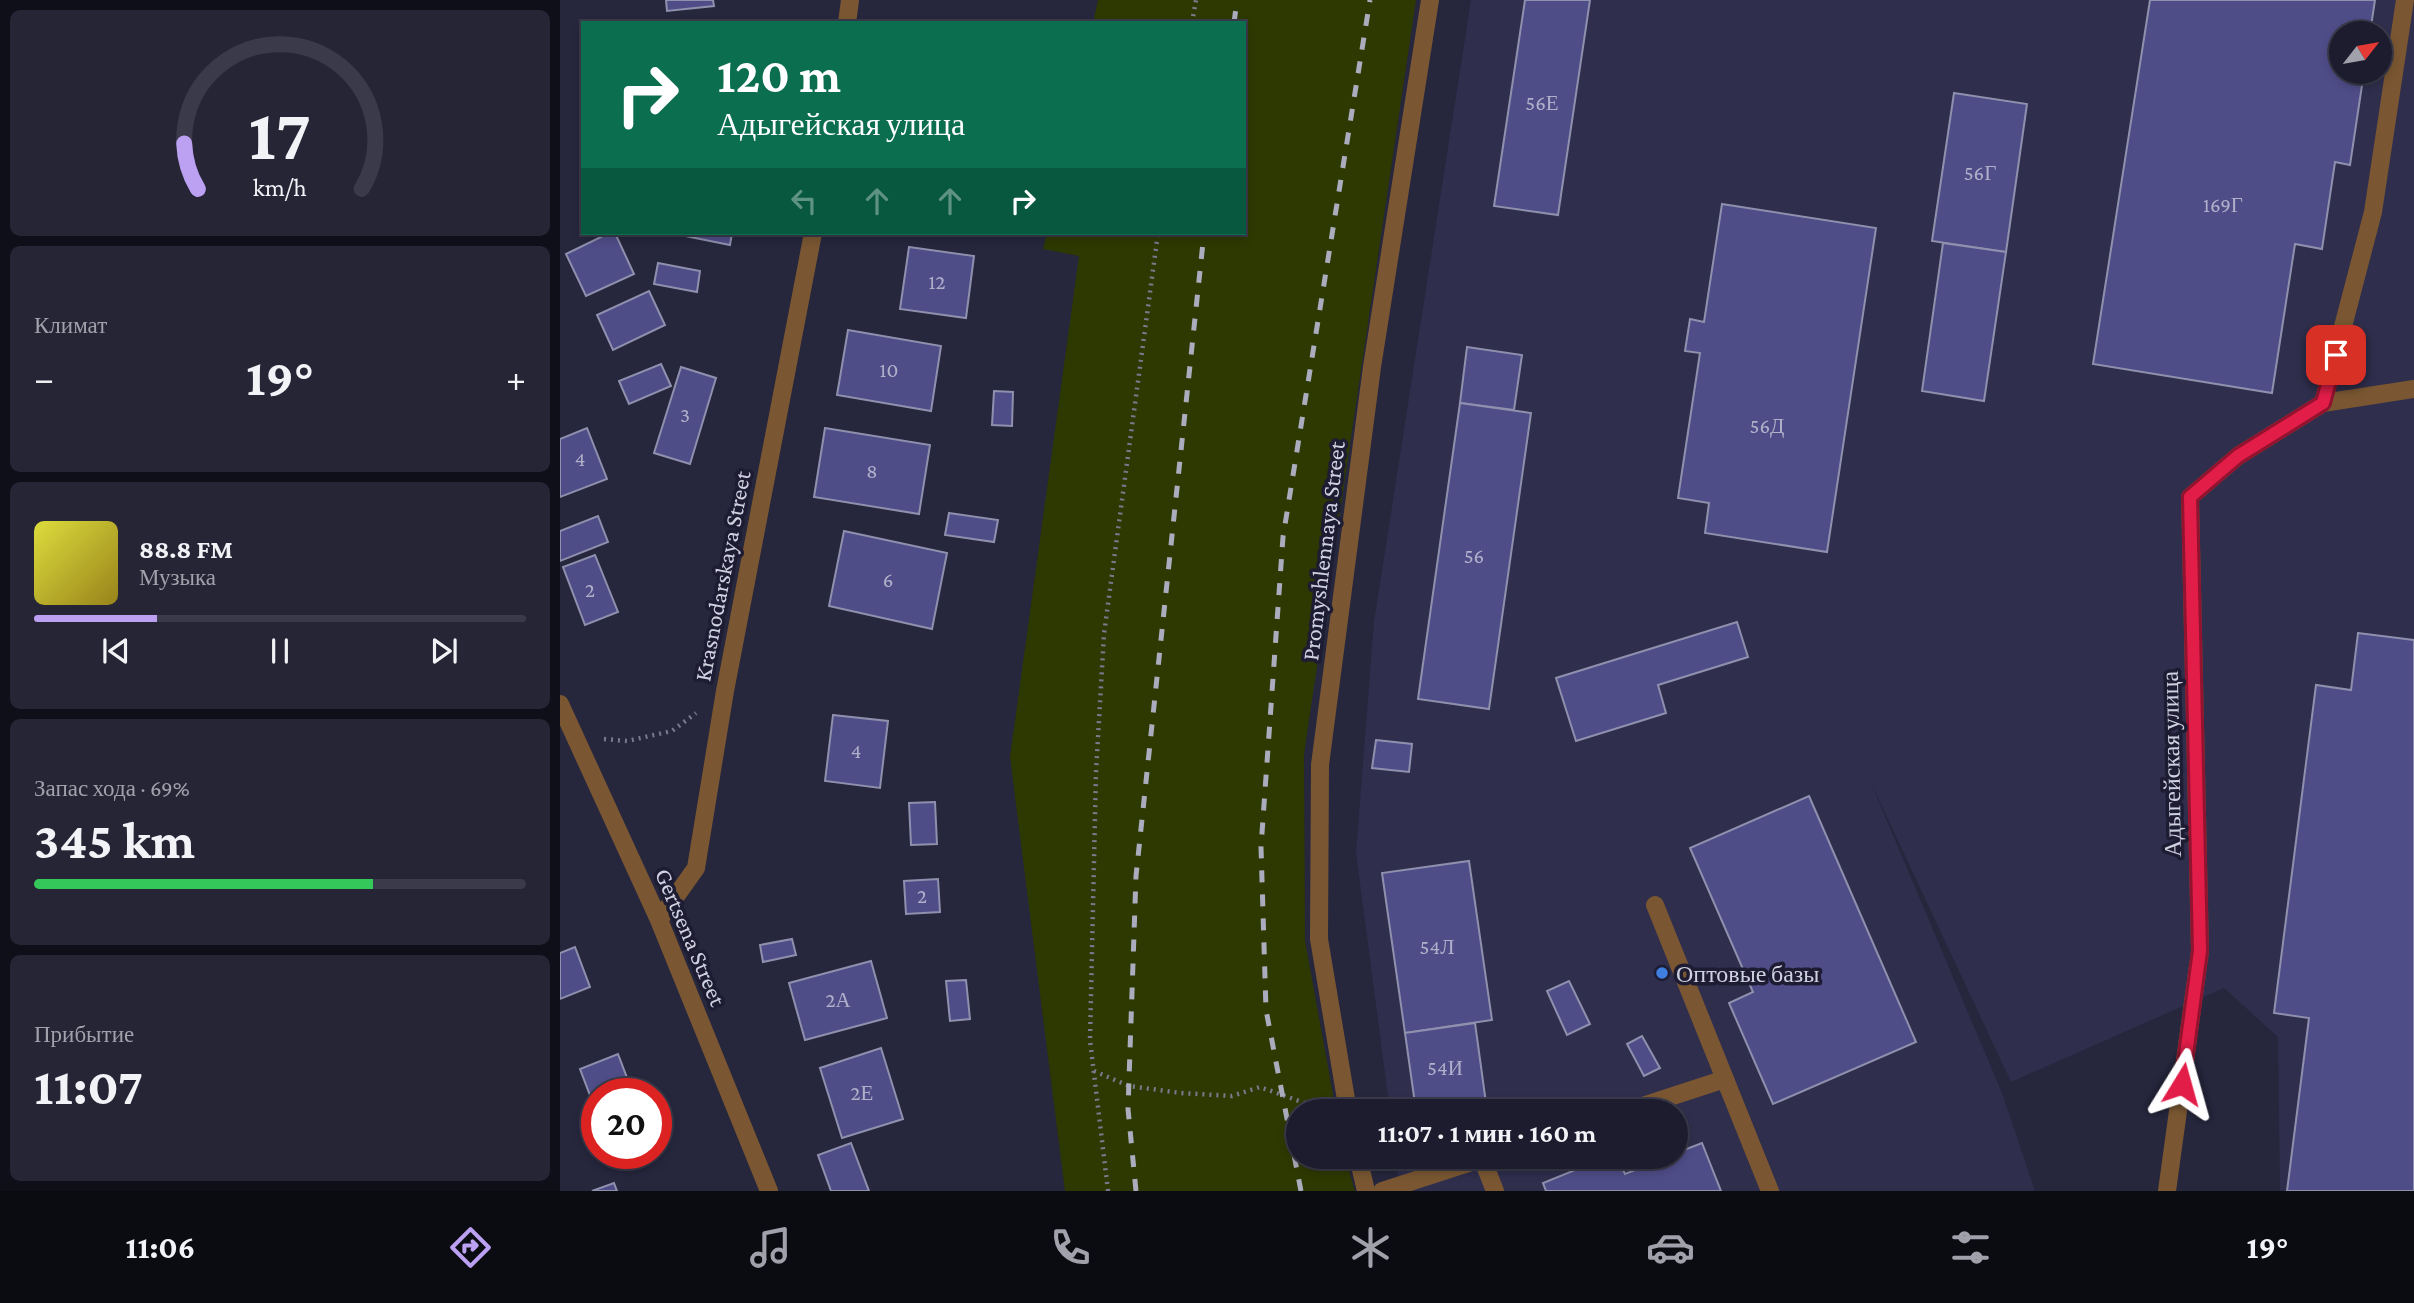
<!DOCTYPE html>
<html lang="ru">
<head>
<meta charset="utf-8">
<style>
	body { margin:0; font-family:"Crimson Pro",serif; background:#252536; color:#f1f3f6; height:100vh; display:flex; flex-direction:column; font-size:26px; white-space:nowrap }
	* { box-sizing:border-box; margin:0 }
	p { font-size:23px; color:#a0a1aa }
	.icon { flex:none; width:38px; height:38px; fill:none; stroke:currentColor; stroke-width:2; stroke-linecap:round; stroke-linejoin:round }
	.map { position:relative; flex:1; overflow:hidden }
	.details { display:flex; flex-direction:column; gap:10px; padding:10px; background:#0f0f19; width:560px }
	.details>* { flex:none }
	.guide { position:absolute; left:21px; top:21px; width:665px; height:214px; border-radius:0px; box-shadow:0 4px 10px #0003,0 0 0 2px #3a3a4a; background:#0b6e4f; color:#fff; overflow:hidden }
	.needle { width:46px; rotate:59deg }
	.buttons { position:absolute; left:1769px; top:21px; display:grid; gap:14px }
	.buttons a { display:grid; place-items:center; width:63px; height:63px; border-radius:50%; background:#1c1c2e; box-shadow:0 4px 10px #0003,0 0 0 2px #3a3a4a; font-size:35px }
	.speed { position:absolute; left:21px; top:1078px; display:flex; gap:14px; font-size:35px; font-weight:700; text-align:center }
	.speed>* { display:grid; place-content:center; width:91px; height:91px; border-radius:50%; background:#1c1c2e; box-shadow:0 4px 10px #0003,0 0 0 2px #3a3a4a; line-height:1 }
	.speed .limit { border:10px solid #d22; background:#fff; color:#111 }
	.pin { position:absolute; display:grid; place-items:center; width:60px; height:60px; color:#fff; margin:-30px; border-radius:14px; box-shadow:0 4px 10px #0006 }
	.me { position:absolute; width:77px; margin:-38px; rotate:8deg; stroke-linejoin:round; filter:drop-shadow(0 0 5px #0008) }
	.turn { display:flex; align-items:center; gap:24px; height:147px; padding:0 21px; font-size:32px }
	.turn .icon { width:91px; height:91px; stroke-width:2.5 }
	.turn b { display:block; font-size:49px; line-height:60px }
	.lanes { display:flex; align-items:center; height:66px; padding:0 21px; background:#0003; justify-content:center; gap:35px; direction:ltr }
	.lanes .off { opacity:.35 }
	.big { font-size:52px; font-weight:700; line-height:1.1 }
	.details .card { flex:1; display:flex; flex-direction:column; justify-content:center; gap:10px; min-width:0; padding:0 24px; border-radius:10px; background:#252536 }
	.details .dial { align-items:center; gap:0 }
	.dial svg { height:182px; overflow:visible; fill:none; stroke:#3a3a4a; stroke-width:7; stroke-linecap:round; text-anchor:middle }
	.dial text { fill:#f1f3f6; stroke:none }
	.song { display:flex; align-items:center; gap:21px }
	.cover { width:84px; height:84px; border-radius:10px; background:linear-gradient(135deg,hsl(60 70% 55%),hsl(50 70% 35%)) }
	.played { height:7px; border-radius:4px; background:linear-gradient(90deg,#bca0f2 25%,#3a3a4a 25%) }
	.keys { display:flex; justify-content:space-around; direction:ltr }
	.heat { display:flex; justify-content:space-between; align-items:center; font-size:38px; direction:ltr }
	.charge { height:10px; border-radius:5px; background:linear-gradient(90deg,#34c759 69%,#3a3a4a 0) }
	.trip { position:absolute; left:726px; top:1099px; width:402px; height:70px; border-radius:35px; background:#1c1c2e; box-shadow:0 4px 10px #0003,0 0 0 2px #3a3a4a; font-weight:700; line-height:70px; text-align:center }
	.tab-bar { display:flex; height:112px; justify-content:space-around; align-items:center; background:#0b0b12; color:#a0a1aa }
	.tab-bar .icon { width:49px; height:49px }
	.tab-bar .on { color:#bca0f2 }
	.tab-bar b { font-size:32px; color:#f1f3f6 }
	main { display:flex; flex:1; min-height:0 }
	.map>svg:first-child { display:block }
</style>
</head>
<body>
<main>
<section class="details">
<div class="card dial"><svg viewBox="0 0 100 80">
<path d="M14 69A42 42 0 1 1 86 69"/>
<path d="M14 69A42 42 0 0 1 8 49" stroke="#bca0f2"/>
<text x="50" y="56" font-size="32" font-weight="700">17</text>
<text x="50" y="72" font-size="11">km/h</text>
</svg></div>
<div class="card"><p>Климат</p>
<div class="heat"><a>−</a><b class="big">19°</b><a>+</a></div>
</div>
<div class="card">
<div class="song"><i class="cover"></i><div><b>88.8 FM</b><p>Музыка</p></div></div>
<div class="played"></div>
<div class="keys"><svg class="icon" aria-label="previous" viewBox="0 0 24 24"><path d="M18 5L8 12l10 7zM5 5v14"/></svg><svg class="icon" aria-label="pause" viewBox="0 0 24 24"><path d="M8 5v14M16 5v14"/></svg><svg class="icon" aria-label="next" viewBox="0 0 24 24"><path d="M6 5l10 7-10 7zM19 5v14"/></svg></div>
</div>
<div class="card"><p>Запас хода · 69%</p><b class="big">345 km</b><div class="charge"></div></div>
<div class="card"><p>Прибытие</p><b class="big">11:07</b></div>
</section>
<div class="map">
<svg width="1854" height="1191" viewBox="0 0 1854 1191">
	<rect width="100%" height="100%" fill="#26263d"/>
	<!-- built -->
	<path fill="#2f2e4c" fill-rule="evenodd" d="M911,0H1854V1191H1720L1718,1037L1664,988L1451,1082L1311,783L1442,1093L1475,1191H840L836,1157H1116V1111H830L796,853L814,622ZM1782,33H1820V72H1782Z"/>
	<!-- green -->
	<path fill="#2e3901" d="M538,0H856L744,754L745,941L776,1111H738V1157H785L795,1191H505L450,757L519,256L483,249L487,233H684V23H533Z"/>
	<!-- building -->
	<g fill="#4f4d88" stroke="#8f90ad" stroke-width="2">
		<path d="M106,0H153L154,6L107,11Z"/>
		<path d="M965,0H1030L998,215L934,206Z"/>
		<path d="M1590,0H1815L1810,33H1782V72H1804L1790,165L1775,162L1762,249L1735,244L1712,393L1533,364Z"/>
		<path d="M1394,93L1467,104L1446,252L1372,241Z"/>
		<path d="M1162,204L1316,228L1267,552L1145,533L1149,503L1118,498L1140,353L1125,351L1130,319L1144,322Z"/>
		<path d="M49,233H55L74,274L26,296L6,254Z"/>
		<path d="M120,233H172L170,245L120,235Z"/>
		<path d="M1383,243L1446,252L1424,401L1362,391Z"/>
		<path d="M349,247L414,256L406,318L340,309Z"/>
		<path d="M98,263L140,271L137,292L94,284Z"/>
		<path d="M89,291L105,325L53,350L37,315Z"/>
		<path d="M288,330L381,346L371,411L277,395Z"/>
		<path d="M907,347L962,355L954,410L900,403Z"/>
		<path d="M101,364L111,386L69,404L59,381Z"/>
		<path d="M121,367L156,378L130,464L94,453Z"/>
		<path d="M434,391L453,392L452,426L432,425Z"/>
		<path d="M900,403L971,413L929,709L858,699Z"/>
		<path d="M27,428L47,479L0,497V439Z"/>
		<path d="M265,428L370,445L359,514L254,497Z"/>
		<path d="M389,513L438,520L434,542L385,535Z"/>
		<path d="M38,516L48,542L0,561V531Z"/>
		<path d="M284,531L387,553L372,629L269,606Z"/>
		<path d="M35,555L58,612L25,625L3,567Z"/>
		<path d="M1177,622L1188,657L1098,685L1106,713L1016,741L996,678Z"/>
		<path d="M1798,633L1854,640V1191H1727L1749,1018L1714,1013L1756,685L1791,690Z"/>
		<path d="M273,715L328,721L320,788L265,781Z"/>
		<path d="M816,740L852,744L849,772L812,768Z"/>
		<path d="M1249,796L1356,1042L1213,1104L1169,1003L1193,992L1130,848Z"/>
		<path d="M375,802L377,844L351,845L349,803Z"/>
		<path d="M909,861L932,1020L845,1033L822,873Z"/>
		<path d="M378,879L380,912L346,914L344,881Z"/>
		<path d="M232,939L236,955L203,962L200,945Z"/>
		<path d="M15,947L30,987L0,999V953Z"/>
		<path d="M311,961L327,1018L245,1040L229,983Z"/>
		<path d="M406,980L410,1019L390,1021L386,981Z"/>
		<path d="M1009,981L1030,1024L1007,1035L987,991Z"/>
		<path d="M915,1023L926,1103L895,1107L896,1111H856L845,1033Z"/>
		<path d="M1082,1036L1100,1068L1084,1076L1067,1044Z"/>
		<path d="M321,1048L343,1119L282,1138L260,1068Z"/>
		<path d="M58,1054L69,1083L37,1094L31,1098L20,1069Z"/>
		<path d="M291,1143L309,1191H271L258,1155Z"/>
		<path d="M1142,1143L1161,1191H986L983,1183L1047,1157H1057L1065,1174L1108,1157H1116V1153Z"/>
		<path d="M54,1183L57,1191H32Z"/>
	</g>
	<g fill="none" stroke-linecap="round" stroke-linejoin="round">
		<!-- path -->
		<g stroke="#797a8d" stroke-width="4.5" stroke-dasharray="2 5" stroke-linecap="butt">
			<path d="M632,23L636,0"/>
			<path d="M44,739L67,741L112,731L136,713"/>
			<path d="M534,1071L569,1086L621,1093L672,1096L700,1087L764,1110"/>
			<path d="M548,1191L530,1040L536,772L544,634L598,233"/>
		</g>
		<!-- service -->
		<g stroke="#7a5732" stroke-width="18">
			<path d="M1763,403L1854,389"/>
			<path d="M1095,905L1210,1191"/>
			<path d="M1067,1111L1165,1079"/>
			<path d="M922,1158L935,1191"/>
			<path d="M822,1191L927,1157"/>
			<path d="M1607,1191L1640,951L1630,497L1678,456L1763,403L1813,212L1845,0"/>
		</g>
		<!-- minor -->
		<g stroke="#7a5732" stroke-width="18">
			<path d="M287,23L290,0"/>
			<path d="M0,704L99,920L209,1191"/>
			<path d="M99,920L136,868L165,691L253,233"/>
		</g>
		<!-- tertiary -->
		<g stroke="#7a5732" stroke-width="18">
			<path d="M788,1111L759,939L760,765L812,367L870,0"/>
			<path d="M798,1157L806,1191"/>
		</g>
		<!-- rail -->
		<g stroke="#abacbd" stroke-width="5" stroke-dasharray="12 12" stroke-linecap="butt">
			<path d="M674,23L677,0"/>
			<path d="M576,1191L568,1109L576,876L644,233"/>
			<path d="M741,1191L706,1010L701,847L723,537L810,0"/>
		</g>
	</g>
	<g fill="none" stroke-linecap="round" stroke-linejoin="round">
		<defs>
			<path id="route" d="M1622,1084L1640,951L1630,497L1678,456L1763,403L1776,355"/>
		</defs>
		<!-- route casing -->
		<use href="#route" stroke="#92132f" stroke-width="18"/>
		<!-- route -->
		<use href="#route" stroke="#e11d48" stroke-width="12"/>
	</g>
	<!-- markers -->
	<circle fill="#3f7fe0" stroke="#1d1c33" stroke-width="2.5" cx="1102" cy="973" r="7"/>
	<g text-anchor="middle" dominant-baseline="central" stroke-width="7" stroke-linejoin="round" paint-order="stroke">
		<!-- number labels -->
		<g font-size="21" fill="#b0b0ca">
			<text x="982" y="103">56Е</text>
			<text x="1420" y="173">56Г</text>
			<text x="1663" y="205">169Г</text>
			<text x="377" y="282">12</text>
			<text x="329" y="370">10</text>
			<text x="125" y="415">3</text>
			<text x="1207" y="426">56Д</text>
			<text x="20" y="459">4</text>
			<text x="312" y="471">8</text>
			<text x="914" y="556">56</text>
			<text x="328" y="580">6</text>
			<text x="30" y="590">2</text>
			<text x="296" y="751">4</text>
			<text x="362" y="896">2</text>
			<text x="877" y="947">54Л</text>
			<text x="278" y="1000">2А</text>
			<text x="885" y="1068">54И</text>
			<text x="302" y="1093">2Е</text>
		</g>
		<!-- street labels -->
		<g font-size="24" fill="#d0d1e0" stroke="#1d1c33">
			<text transform="translate(763 551) rotate(-83)">Promyshlennaya Street</text>
			<text transform="translate(162 576) rotate(-79)">Krasnodarskaya Street</text>
			<text transform="translate(1611 764) rotate(-91)">Адыгейская улица</text>
			<text transform="translate(131 937) rotate(67)">Gertsena Street</text>
		</g>
		<!-- poi labels -->
		<g font-size="24" fill="#d0d1e0" stroke="#1d1c33" text-anchor="start">
			<text x="1116" y="973">Оптовые базы</text>
		</g>
	</g>
</svg>
<div class="buttons">
<a><svg class="needle" viewBox="-14 -14 28 28"><path d="M0-13l5 13h-10z" fill="#e53935"/><path d="M0 13l5-13h-10z" fill="#a0a1aa"/></svg></a>
</div>
<div class="speed"><div class="limit">20</div></div>
<div class="pin" style="left:1776px;top:355px;background:#d93025"><svg class="icon" aria-label="arrive" viewBox="0 0 24 24"><path d="M6 21V4h12l-3 4 3 4H6"/></svg></div>
<svg class="me" style="left:1622px;top:1084px" viewBox="-20 -20 40 40"><path d="M0-17L14 15 0 8-14 15z" fill="#e11d48" stroke="#fff" stroke-width="4"/></svg>
<div class="trip">11:07 · 1 мин · 160 m</div>
<div class="guide">
<div class="turn"><svg class="icon" aria-label="right" viewBox="0 0 24 24"><path d="M7 20v-9h11M14 6l5 5-5 5"/></svg><div><b>120 m</b>Адыгейская улица</div></div>
<div class="lanes"><svg class="icon off" aria-label="left" viewBox="0 0 24 24"><path d="M17 20v-9H6M10 6l-5 5 5 5"/></svg><svg class="icon off" aria-label="ahead" viewBox="0 0 24 24"><path d="M12 20V5M6 11l6-6 6 6"/></svg><svg class="icon off" aria-label="ahead" viewBox="0 0 24 24"><path d="M12 20V5M6 11l6-6 6 6"/></svg><svg class="icon" aria-label="right" viewBox="0 0 24 24"><path d="M7 20v-9h11M14 6l5 5-5 5"/></svg></div>
</div>
</div>
</main>
<nav class="tab-bar">
<b>11:06</b>
<svg class="icon on" aria-label="directions" viewBox="0 0 24 24"><path d="M12 3l9 9-9 9-9-9zM9 14v-3h6M13 9l2 2-2 2"/></svg>
<svg class="icon" aria-label="music" viewBox="0 0 24 24"><path d="M9 18V5l10-2v13"/><circle cx="6" cy="18" r="3"/><circle cx="16" cy="16" r="3"/></svg>
<svg class="icon" aria-label="phone" viewBox="0 0 24 24"><path d="M5 4h4l2 5-3 2q2 4 5 5l2-3 5 2v4C11 20 4 13 5 4z"/></svg>
<svg class="icon" aria-label="climate" viewBox="0 0 24 24"><path d="M12 3v18M4 7l16 10M4 17L20 7"/></svg>
<svg class="icon" aria-label="car" viewBox="0 0 24 24"><path d="M5 17H2v-5l4-1 3-4h7l3 4 3 1v5h-3M9 17h6M6 11h13"/><circle cx="7" cy="17" r="2"/><circle cx="17" cy="17" r="2"/></svg>
<svg class="icon" aria-label="filters" viewBox="0 0 24 24"><path d="M4 7h16M4 17h16"/><circle cx="9" cy="7" r="2"/><circle cx="15" cy="17" r="2"/></svg>
<b>19°</b>
</nav>
</body>
</html>
